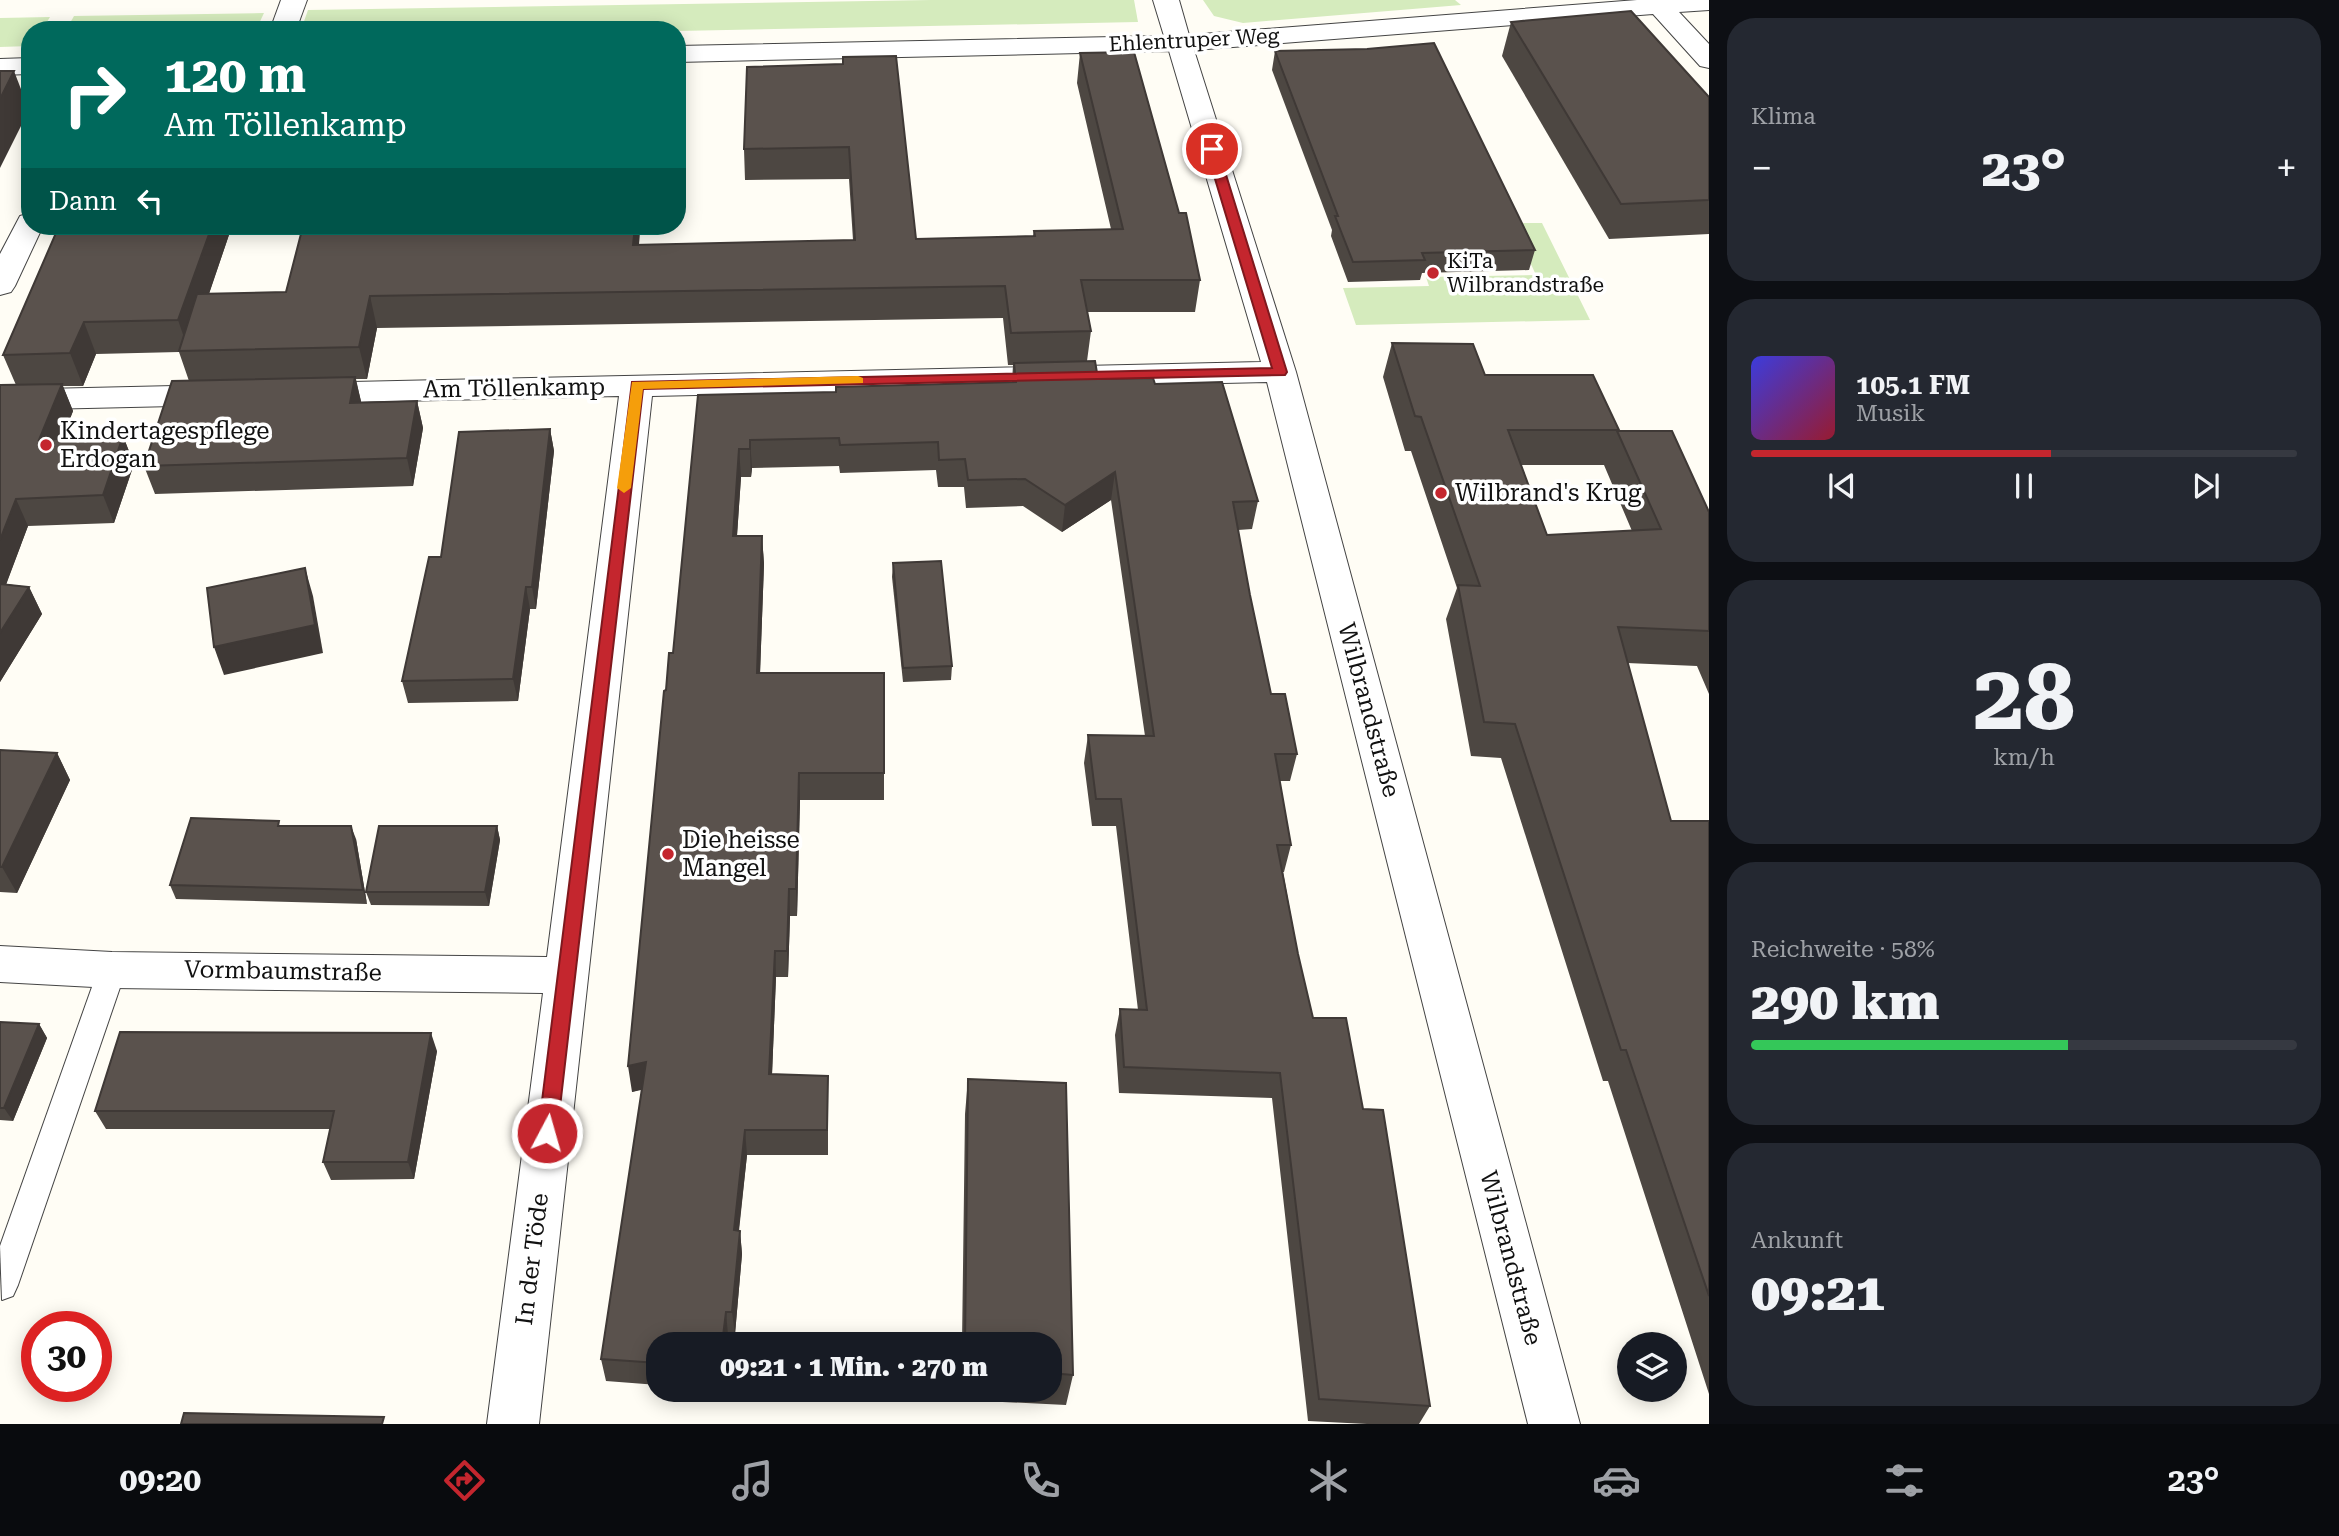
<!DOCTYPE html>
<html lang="de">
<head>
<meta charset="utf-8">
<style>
	body { margin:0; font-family:"Roboto Serif",serif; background:#242831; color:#f1f3f6; height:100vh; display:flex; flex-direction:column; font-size:26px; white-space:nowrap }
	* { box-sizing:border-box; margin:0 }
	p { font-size:23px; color:#9ea1a6 }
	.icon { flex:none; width:38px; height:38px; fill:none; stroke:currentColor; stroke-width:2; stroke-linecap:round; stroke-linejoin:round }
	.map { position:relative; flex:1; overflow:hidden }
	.panel { display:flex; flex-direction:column; gap:18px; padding:18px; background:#0d0f14; width:630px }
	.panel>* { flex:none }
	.hud { position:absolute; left:21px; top:21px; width:665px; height:214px; border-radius:28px; box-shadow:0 4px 18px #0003; background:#00695c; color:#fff; overflow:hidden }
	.controls { position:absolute; left:1617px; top:1332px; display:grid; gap:14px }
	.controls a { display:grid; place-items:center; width:70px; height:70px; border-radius:50%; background:#171b24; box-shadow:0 4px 18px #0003; font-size:35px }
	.speed { position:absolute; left:21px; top:1311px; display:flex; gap:14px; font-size:35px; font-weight:700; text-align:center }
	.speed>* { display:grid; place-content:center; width:91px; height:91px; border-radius:50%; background:#171b24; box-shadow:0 4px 18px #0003; line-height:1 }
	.speed .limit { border:10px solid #d22; background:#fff; color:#111 }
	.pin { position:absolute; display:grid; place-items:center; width:60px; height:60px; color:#fff; margin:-30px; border:4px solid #fff; border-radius:50%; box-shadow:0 2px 7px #0007 }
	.me { position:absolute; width:77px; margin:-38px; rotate:6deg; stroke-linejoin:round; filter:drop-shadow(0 0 5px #0008) }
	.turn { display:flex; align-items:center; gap:24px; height:147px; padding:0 28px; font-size:32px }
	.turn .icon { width:91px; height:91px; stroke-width:2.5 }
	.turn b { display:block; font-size:49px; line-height:60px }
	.then { display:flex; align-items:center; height:66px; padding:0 28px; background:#0003; gap:14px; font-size:26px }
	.big { font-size:52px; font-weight:800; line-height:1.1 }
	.panel .card { flex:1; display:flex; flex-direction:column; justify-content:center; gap:10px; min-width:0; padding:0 24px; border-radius:28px; background:#242831 }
	.panel .dial { align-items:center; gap:0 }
	.dial b { font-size:91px; line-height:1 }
	.song { display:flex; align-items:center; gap:21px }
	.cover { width:84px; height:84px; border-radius:10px; background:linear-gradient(135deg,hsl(240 70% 55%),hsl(350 70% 35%)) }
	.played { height:7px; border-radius:4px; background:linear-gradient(90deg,#c4262e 55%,#363941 55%) }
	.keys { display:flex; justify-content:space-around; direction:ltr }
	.heat { display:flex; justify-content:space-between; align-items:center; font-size:38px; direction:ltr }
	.charge { height:10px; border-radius:5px; background:linear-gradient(90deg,#34c759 58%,#363941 0) }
	.trip { position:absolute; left:646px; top:1332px; width:416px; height:70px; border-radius:28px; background:#171b24; box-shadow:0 4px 18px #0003; font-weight:800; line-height:70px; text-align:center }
	.tabs { display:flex; height:112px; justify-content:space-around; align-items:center; background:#090b0e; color:#9ea1a6 }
	.tabs .icon { width:49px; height:49px }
	.tabs .current { color:#c4262e }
	.tabs b { font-size:32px; color:#f1f3f6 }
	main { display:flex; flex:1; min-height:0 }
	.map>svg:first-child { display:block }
</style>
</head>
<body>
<main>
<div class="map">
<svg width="1709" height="1424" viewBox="0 0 1709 1424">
	<rect width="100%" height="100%" fill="#fffdf5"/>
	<!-- green -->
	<g fill="#d5ebbd">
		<path d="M931,0H1134L1138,22L677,31L301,30L308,10Z"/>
		<path d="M1203,0H1455L1461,5L1243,23L1214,16Z"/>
		<path d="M264,13L256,30H66L74,16Z"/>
		<path d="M50,17L42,30H30V46L0,47V18Z"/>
		<path d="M1512,223H1542L1590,320L1356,325L1343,288L1429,286L1426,277L1536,275Z"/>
	</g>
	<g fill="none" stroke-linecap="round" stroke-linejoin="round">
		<defs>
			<path id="lane" d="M112,958L122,962L126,970L18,1285L13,1296L2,1300L0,1246L98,970L102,962Z"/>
			<g id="street">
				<path d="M281,0H307L296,30H270Z"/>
				<path d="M1153,0H1179L1189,35L1637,0H1709V10L1679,12L1709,44V68L1700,66L1653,14L1194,50L1296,372L1580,1424H1528L1267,382L652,396L539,1424H487L543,993L112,988L0,982V946L112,952L547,957L619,396L307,403L296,400L291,393L296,386L307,383L1261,362L1169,51L677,62V46L1164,36Z"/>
				<path d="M30,58V74L0,75V59Z"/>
				<path d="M30,213V226H43L15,286L11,292L0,295V254L20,216Z"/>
				<path d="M218,385L229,388L234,395L229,402L218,405L0,410V390Z"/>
			</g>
		</defs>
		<!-- lane casing -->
		<use href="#lane" stroke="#444" stroke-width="2"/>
		<!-- street casing -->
		<use href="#street" stroke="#444" stroke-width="2"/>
		<!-- lane -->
		<use href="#lane" fill="#fff" fill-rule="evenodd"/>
		<!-- street -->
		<use href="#street" fill="#fff" fill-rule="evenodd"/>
	</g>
	<!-- wall -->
	<g fill="#4d4742" fill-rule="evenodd">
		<path d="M1511,22L1709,97V234L1609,239L1502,56Z"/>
		<path d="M1275,51L1535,250L1529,270L1422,273L1420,280L1348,282L1331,236L1332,230L1272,70Z"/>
		<path d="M1080,53L1179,213L1200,280L1195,312H1087L1091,331L1087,361L1098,379L1155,384L1258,501L1252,529L1238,530L1250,595L1271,694L1297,754L1290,781H1280L1291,845L1284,872H1283L1298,954L1313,1018L1363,1109L1430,1406L1419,1424H1367L1308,1421L1272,1098L1119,1093L1115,1035L1120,1009L1138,1010L1116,826H1092L1084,763L1088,735L1145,736L1111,500L1062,532L1023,506L966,508L964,487H938L936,470L840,473L839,466L752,468L751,477H741L737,536H762L764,564L760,673L884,773V800H800L797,916H790L788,977H776L772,1074L828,1101V1155H747L739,1231H740L742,1254L735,1334L728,1335L727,1344H658V1385L606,1381L601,1359L642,1089L632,1092L666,690L673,653L698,395L836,392L1012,382L1013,365H1008L1003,318L377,328L367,379H356L361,402L417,401L423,428L413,486L155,494L144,466L189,381L179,352L96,354L83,386H63L73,411L62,439L123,436L134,464L114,523L28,526L6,584L29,587L42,614L0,682L16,385L3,355L59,226H232L209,294L286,292L640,226L639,245L853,240L849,179L745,180L744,149L843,64L916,239L1033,236L1034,231L1111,229L1077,83Z"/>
		<path d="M1392,343L1485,375L1619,431L1709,512V694L1697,666L1627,663L1671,821H1709V1394L1608,1081H1603L1501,758L1471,756L1446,619L1457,588L1411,451H1405L1383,377ZM1521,465H1604L1632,531L1547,535Z"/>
		<path d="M550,429L554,451L536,609H530L518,701L408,703L402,681L441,557Z"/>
		<path d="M893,563L952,666L951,680L903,682L892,577Z"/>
		<path d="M0,750L57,753L70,780L17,893L0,892Z"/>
		<path d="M281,826L356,839L367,904L176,899L170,885Z"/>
		<path d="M497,826L500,840L489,906L371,905L366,892Z"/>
		<path d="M0,1022L39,1024L47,1038L13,1121L0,1120Z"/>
		<path d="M437,1051L414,1179L331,1180L323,1162L330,1129H106L95,1111Z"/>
		<path d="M968,1079L1073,1375L1066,1405L961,1400V1390H1050V1344H962L965,1114Z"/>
	</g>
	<!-- shaded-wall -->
	<g fill="#3f3936">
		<path d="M14,71L29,110L0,168V99Z"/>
		<path d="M212,226H232L189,352L178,320Z"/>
		<path d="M635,226H640L637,277L633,245Z"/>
		<path d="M370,296L377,328L367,379L359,347Z"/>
		<path d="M84,322L96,354L83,386L70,353Z"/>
		<path d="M355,377L362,405L350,403Z"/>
		<path d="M62,384L73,411L51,468L39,440Z"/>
		<path d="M417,401L423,428L413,486L407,458Z"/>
		<path d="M550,429L554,451L536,609L532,587Z"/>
		<path d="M123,436L134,464L114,523L103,495Z"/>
		<path d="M750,440L752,468L751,477L750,449Z"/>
		<path d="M739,449L741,477L735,564L733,536Z"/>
		<path d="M1115,472L1111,500L1062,532L1065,505Z"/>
		<path d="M16,499L28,526L0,601V540Z"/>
		<path d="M762,536L764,564L759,701L757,673Z"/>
		<path d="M305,568L313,596L323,653L224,675L214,647Z"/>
		<path d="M29,587L42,614L0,682V633Z"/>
		<path d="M526,587L530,609L518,701L513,679Z"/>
		<path d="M57,753L70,780L17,893L2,867Z"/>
		<path d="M799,773L800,800L797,916L796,889Z"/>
		<path d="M351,826L356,839L367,904L363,890Z"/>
		<path d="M497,826L500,840L489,906L485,892Z"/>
		<path d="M789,889L790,916L788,977L787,951Z"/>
		<path d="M775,951L776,977L771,1099L769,1074Z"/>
		<path d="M39,1024L47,1038L13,1121L4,1108Z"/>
		<path d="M431,1033L437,1051L414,1179L408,1162Z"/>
		<path d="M646,1062L650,1088L632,1092L628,1066Z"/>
		<path d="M745,1130L747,1155L736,1254L734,1230Z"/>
		<path d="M740,1231L742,1254L735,1334L732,1312Z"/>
		<path d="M726,1312L728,1335L727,1344H722Z"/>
	</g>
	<!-- building -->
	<g fill="#5a524d" stroke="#3f3936" stroke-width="2">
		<path d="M1631,11L1709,97V200L1621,204L1511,22Z"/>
		<path d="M1434,43L1535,250L1422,253L1425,260L1353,262L1335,216H1338L1275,51L1367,49Z"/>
		<path d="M1134,52L1179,213H1186L1200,280H1081L1091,331L1011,333L1005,286L370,296L359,347L179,351L197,294L286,292L303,226H635L633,245L855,240L849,147L744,149L747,67L843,64V57L896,56L916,239L1035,236L1034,231L1123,229L1080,53Z"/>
		<path d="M0,71H14L0,99Z"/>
		<path d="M59,226H212L178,320L84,322L70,353L3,355Z"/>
		<path d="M1392,343L1473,344L1485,375H1593L1619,430H1508L1547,535L1661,529L1617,431H1672L1709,512V631L1618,627L1671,821H1709V1296L1626,1050H1621L1515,724L1484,722L1458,585L1480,586L1421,417L1415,416Z"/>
		<path d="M1095,361L1098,379L1153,378L1155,384L1222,382L1258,501L1233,502L1250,595L1271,694H1285L1297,754H1275L1291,845H1277L1298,954L1313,1018H1346L1363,1109L1383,1110L1430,1406L1319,1399L1280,1073L1124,1067L1120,1009L1147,1010L1121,799H1096L1088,735L1154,736L1115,472L1065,505L1025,479L968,480L965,459L939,460L938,442L840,445L839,438L750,440V449H739L733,536H762L757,673H884V773H799L796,889H789L787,951H775L769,1074L828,1076L827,1130H745L734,1230L740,1231L732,1312H726L722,1344H658V1363L601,1359L646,1062L628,1066L664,691L666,690L669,653H673L698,395L836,392V387L1016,382L1014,363Z"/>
		<path d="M355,377L350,403L417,401L407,458L144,466L172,381Z"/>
		<path d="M62,384L39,440L123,436L103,495L16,499L0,540V385Z"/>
		<path d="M550,429L532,587H526L513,679L402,681L429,557H441L459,432Z"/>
		<path d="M941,561L952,666L903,668L893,563Z"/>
		<path d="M305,568L315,625L214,647L207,588Z"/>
		<path d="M0,584L29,587L0,633Z"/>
		<path d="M0,750L57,753L2,867H0Z"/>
		<path d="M191,818L279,821L278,826H351L363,890L170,885Z"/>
		<path d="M379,826H497L485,892H366Z"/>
		<path d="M0,1022L39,1024L4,1108H0Z"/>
		<path d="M120,1032L431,1033L408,1162H323L334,1111H95Z"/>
		<path d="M968,1079L1066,1083L1073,1375L1050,1373V1344H965Z"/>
		<path d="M184,1413L384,1417L382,1424H181Z"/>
	</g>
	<!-- route -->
	<path fill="#c4262e" stroke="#7f191e" stroke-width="2" d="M1212,146L1218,149L1287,372L1285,375L643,389L557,1133L554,1139L547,1142L541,1139L538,1133L632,382L1272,368L1206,149Z"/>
	<!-- slow -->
	<path fill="#f59e0b" d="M858,376L863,378V383L643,389L631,488L624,493L617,488L632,382Z"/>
	<!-- markers -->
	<g fill="#c4262e" stroke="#fff" stroke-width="2.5">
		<circle cx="1433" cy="273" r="7"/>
		<circle cx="46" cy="445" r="7"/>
		<circle cx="1441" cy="493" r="7"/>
		<circle cx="668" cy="854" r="7"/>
	</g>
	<g text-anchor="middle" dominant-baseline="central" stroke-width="7" stroke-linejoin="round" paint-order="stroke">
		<!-- far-street labels -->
		<g font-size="21" fill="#111" stroke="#fff">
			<text transform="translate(1194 40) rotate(-3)">Ehlentruper Weg</text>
		</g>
		<!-- far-poi labels -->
		<g font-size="21" fill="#111" stroke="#fff" text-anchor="start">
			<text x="1447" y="261">KiTa<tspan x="1447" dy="24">Wilbrandstraße</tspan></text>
		</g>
		<!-- street labels -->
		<g font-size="24" fill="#111" stroke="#fff">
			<text transform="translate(514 388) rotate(-1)">Am Töllenkamp</text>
			<text transform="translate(1369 710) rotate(75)">Wilbrandstraße</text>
			<text transform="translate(283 971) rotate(1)">Vormbaumstraße</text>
			<text transform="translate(1511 1258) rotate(75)">Wilbrandstraße</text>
			<text transform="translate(532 1259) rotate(-83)">In der Töde</text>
		</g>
		<!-- poi labels -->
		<g font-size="24" fill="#111" stroke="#fff" text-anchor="start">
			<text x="60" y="431">Kindertagespflege<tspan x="60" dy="28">Erdogan</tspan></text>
			<text x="1455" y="493">Wilbrand's Krug</text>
			<text x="682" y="840">Die heisse<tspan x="682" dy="28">Mangel</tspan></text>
		</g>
	</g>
</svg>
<div class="controls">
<a><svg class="icon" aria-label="layers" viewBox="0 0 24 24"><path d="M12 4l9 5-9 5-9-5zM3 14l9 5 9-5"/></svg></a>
</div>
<div class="speed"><div class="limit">30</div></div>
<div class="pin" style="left:1212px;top:149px;background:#d93025"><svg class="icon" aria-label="arrive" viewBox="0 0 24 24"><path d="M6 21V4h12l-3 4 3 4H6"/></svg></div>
<svg class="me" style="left:547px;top:1133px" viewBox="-20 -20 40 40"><circle r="17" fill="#c4262e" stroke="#fff" stroke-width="3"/><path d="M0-11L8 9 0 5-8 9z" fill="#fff"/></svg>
<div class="trip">09:21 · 1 Min. · 270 m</div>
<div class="hud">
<div class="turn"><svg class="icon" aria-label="right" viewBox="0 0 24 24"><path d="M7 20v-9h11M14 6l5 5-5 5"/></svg><div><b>120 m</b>Am Töllenkamp</div></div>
<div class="then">Dann<svg class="icon" aria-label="left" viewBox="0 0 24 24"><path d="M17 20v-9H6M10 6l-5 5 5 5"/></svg></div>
</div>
</div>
<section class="panel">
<div class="card"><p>Klima</p>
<div class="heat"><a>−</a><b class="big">23°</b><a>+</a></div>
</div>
<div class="card">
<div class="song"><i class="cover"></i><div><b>105.1 FM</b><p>Musik</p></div></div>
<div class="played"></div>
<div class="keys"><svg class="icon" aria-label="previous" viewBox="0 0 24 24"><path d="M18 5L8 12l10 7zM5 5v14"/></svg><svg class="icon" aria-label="pause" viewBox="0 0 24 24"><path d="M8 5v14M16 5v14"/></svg><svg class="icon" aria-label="next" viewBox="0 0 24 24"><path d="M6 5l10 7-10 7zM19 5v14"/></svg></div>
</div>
<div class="card dial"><b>28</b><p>km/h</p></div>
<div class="card"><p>Reichweite · 58%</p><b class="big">290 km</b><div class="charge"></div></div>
<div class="card"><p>Ankunft</p><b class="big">09:21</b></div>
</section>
</main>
<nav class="tabs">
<b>09:20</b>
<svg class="icon current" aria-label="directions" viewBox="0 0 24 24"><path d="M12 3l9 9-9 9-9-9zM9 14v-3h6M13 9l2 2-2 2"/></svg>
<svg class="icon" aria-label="music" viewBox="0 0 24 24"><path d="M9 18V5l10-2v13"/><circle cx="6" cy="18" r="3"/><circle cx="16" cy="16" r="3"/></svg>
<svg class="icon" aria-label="phone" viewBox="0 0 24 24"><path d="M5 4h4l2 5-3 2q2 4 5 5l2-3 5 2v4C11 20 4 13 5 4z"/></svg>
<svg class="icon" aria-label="climate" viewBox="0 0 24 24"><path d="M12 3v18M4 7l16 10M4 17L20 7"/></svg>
<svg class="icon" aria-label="car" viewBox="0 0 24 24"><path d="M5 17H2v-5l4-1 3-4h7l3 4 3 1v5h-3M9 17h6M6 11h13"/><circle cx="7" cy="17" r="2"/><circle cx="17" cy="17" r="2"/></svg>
<svg class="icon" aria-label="filters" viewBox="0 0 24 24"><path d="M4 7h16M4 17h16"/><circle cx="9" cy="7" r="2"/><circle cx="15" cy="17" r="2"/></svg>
<b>23°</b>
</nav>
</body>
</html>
